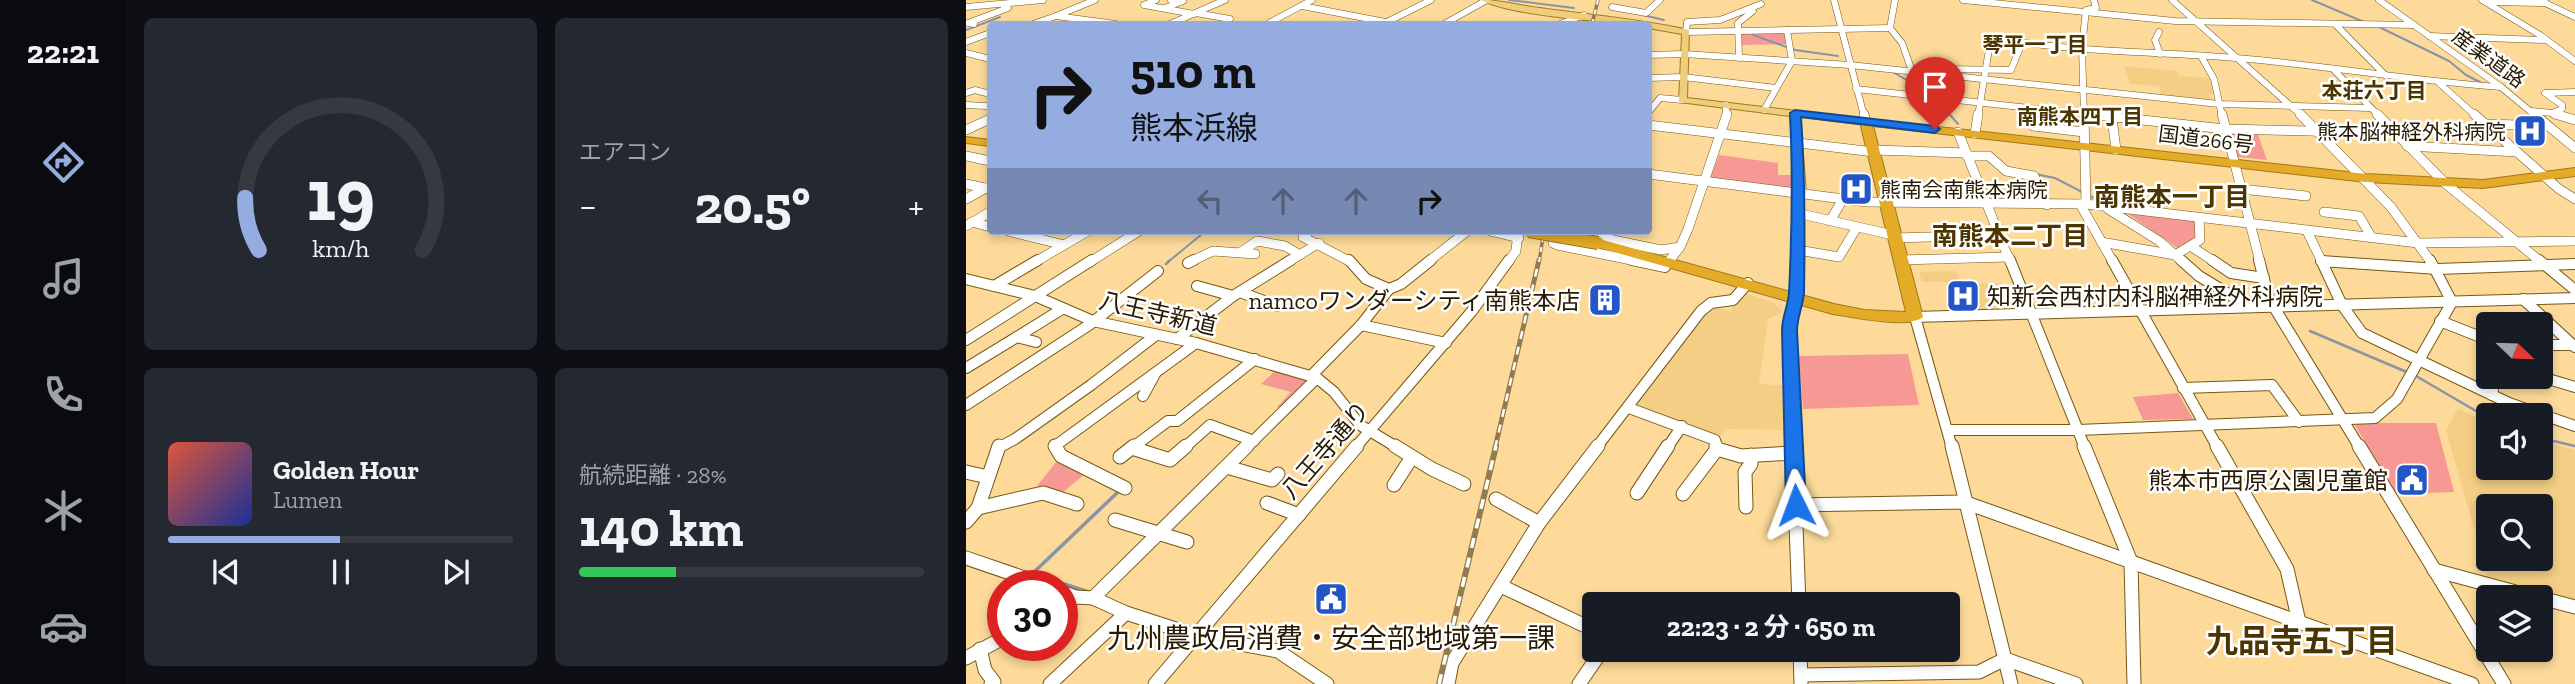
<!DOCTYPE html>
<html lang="ja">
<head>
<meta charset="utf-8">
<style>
	body { margin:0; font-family:"Zilla Slab","Noto Sans JP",serif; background:#242831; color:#f1f3f6; height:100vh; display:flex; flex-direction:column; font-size:26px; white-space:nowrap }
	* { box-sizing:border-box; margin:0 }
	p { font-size:23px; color:#9ea1a6 }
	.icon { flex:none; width:38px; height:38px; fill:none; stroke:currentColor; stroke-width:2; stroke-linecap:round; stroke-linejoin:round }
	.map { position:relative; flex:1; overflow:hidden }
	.panel { display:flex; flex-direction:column; gap:18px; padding:18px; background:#0d0f14; width:840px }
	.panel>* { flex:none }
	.hud { position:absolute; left:21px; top:21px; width:665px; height:214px; border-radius:7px; box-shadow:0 4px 10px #0003; background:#94ace0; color:#111; overflow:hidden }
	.needle { width:46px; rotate:113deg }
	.tools { position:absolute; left:1510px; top:312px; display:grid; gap:14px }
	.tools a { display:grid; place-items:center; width:77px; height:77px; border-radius:7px; background:#171b24; box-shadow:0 4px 10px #0003; font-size:35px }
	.speed { position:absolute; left:21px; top:570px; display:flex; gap:14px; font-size:35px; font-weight:700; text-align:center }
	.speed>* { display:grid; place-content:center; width:91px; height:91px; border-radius:50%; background:#171b24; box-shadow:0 4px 10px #0003; line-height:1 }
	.speed .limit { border:10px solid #d22; background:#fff; color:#111 }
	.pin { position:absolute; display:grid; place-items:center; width:60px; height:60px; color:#fff; margin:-72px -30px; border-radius:50% 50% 50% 0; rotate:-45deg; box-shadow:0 0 7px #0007 }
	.pin .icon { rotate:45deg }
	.me { position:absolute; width:77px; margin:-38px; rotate:357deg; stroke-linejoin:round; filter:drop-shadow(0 0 5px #0008) }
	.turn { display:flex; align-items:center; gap:24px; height:147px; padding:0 28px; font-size:32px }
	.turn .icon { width:91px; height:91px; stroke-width:2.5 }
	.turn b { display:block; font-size:49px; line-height:60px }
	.lanes { display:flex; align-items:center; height:66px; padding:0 28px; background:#0003; justify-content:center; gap:35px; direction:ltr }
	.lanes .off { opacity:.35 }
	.big { font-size:52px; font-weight:700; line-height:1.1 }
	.panel .tile { flex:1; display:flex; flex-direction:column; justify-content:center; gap:10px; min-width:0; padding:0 24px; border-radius:10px; background:#242831 }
	.panel .dial { align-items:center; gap:0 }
	.dial svg { height:182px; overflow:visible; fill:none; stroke:#363941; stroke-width:7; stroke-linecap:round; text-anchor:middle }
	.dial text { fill:#f1f3f6; stroke:none }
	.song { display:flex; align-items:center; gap:21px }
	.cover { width:84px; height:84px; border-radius:10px; background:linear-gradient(135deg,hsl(10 70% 55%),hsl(230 70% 35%)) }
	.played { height:7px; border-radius:4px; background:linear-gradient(90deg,#94ace0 50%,#363941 50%) }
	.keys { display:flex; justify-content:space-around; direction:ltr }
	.heat { display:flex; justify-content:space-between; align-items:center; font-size:38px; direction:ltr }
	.charge { height:10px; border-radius:5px; background:linear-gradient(90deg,#34c759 28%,#363941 0) }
	.panel .tiles { flex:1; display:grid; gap:18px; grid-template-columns:repeat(2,1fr) }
	.trip { position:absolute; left:616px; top:592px; width:378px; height:70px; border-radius:7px; background:#171b24; box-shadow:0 4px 10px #0003; font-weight:700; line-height:70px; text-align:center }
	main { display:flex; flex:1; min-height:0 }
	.menu { display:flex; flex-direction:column; width:126px; justify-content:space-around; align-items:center; background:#090b0e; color:#9ea1a6 }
	.menu .icon { width:49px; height:49px }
	.menu .current { color:#94ace0 }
	.menu b { font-size:32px; color:#f1f3f6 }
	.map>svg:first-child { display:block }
</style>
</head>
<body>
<main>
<nav class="menu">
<b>22:21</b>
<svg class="icon current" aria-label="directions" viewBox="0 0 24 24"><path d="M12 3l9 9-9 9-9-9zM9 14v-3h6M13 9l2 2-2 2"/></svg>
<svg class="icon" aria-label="music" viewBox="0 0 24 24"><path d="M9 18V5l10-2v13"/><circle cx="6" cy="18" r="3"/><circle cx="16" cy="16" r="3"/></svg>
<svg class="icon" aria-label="phone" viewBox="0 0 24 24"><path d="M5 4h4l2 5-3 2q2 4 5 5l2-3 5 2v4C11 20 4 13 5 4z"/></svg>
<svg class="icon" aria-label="climate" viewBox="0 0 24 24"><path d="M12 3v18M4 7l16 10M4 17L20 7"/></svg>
<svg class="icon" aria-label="car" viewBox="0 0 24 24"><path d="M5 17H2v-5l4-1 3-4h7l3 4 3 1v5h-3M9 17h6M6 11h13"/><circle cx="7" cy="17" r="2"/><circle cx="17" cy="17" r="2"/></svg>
</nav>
<section class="panel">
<div class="tiles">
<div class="tile dial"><svg viewBox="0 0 100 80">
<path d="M14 69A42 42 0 1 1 86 69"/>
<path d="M14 69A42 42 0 0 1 8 46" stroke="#94ace0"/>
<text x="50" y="56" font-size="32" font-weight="700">19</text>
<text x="50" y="72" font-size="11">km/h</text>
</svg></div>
<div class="tile"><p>エアコン</p>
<div class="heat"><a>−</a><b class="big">20.5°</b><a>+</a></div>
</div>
<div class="tile">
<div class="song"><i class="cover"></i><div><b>Golden Hour</b><p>Lumen</p></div></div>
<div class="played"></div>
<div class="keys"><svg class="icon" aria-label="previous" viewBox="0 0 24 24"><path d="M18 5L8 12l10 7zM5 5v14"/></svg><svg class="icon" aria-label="pause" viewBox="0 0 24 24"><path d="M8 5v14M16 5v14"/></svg><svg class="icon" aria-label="next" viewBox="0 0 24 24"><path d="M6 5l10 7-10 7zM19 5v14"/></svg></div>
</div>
<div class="tile"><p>航続距離 · 28%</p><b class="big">140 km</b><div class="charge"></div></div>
</div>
</section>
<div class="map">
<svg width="1609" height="684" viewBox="0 0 1609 684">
	<rect width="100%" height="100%" fill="#fdda99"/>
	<!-- built -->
	<g fill="#f4ce84" fill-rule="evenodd">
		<path d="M1158,66L1210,71L1214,76L1243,78L1250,95L1243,94L1244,102L1196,97L1193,86L1164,84Z"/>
		<path d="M990,271L995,284L1035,283L1041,294L1025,295L1028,308L988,309L980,282H956L953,272Z"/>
		<path d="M778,293L806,302L817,312L802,319L793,384L816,385L817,430L762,429L751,439L667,410L744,307L764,311Z"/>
		<path d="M1492,408L1522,424V467H1575V441L1609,450V605L1524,585L1480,430ZM1522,506H1575V558H1522Z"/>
	</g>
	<!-- green -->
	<g fill="#f69894">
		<path d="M818,32L820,44L774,45V33Z"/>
		<path d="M1269,131L1291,132L1301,160L1272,157L1265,135Z"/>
		<path d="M753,155L812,163V175H827V188L823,190L744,179Z"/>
		<path d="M1158,211L1230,221L1231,239L1213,249Z"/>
		<path d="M942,354L953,405L837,409L833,356Z"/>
		<path d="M310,370L345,382L317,408L311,407L325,392L295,384Z"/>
		<path d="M1212,393L1227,419L1177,420L1167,397Z"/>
		<path d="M1388,423H1470L1488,492L1428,494Z"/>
		<path d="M91,461L120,473L95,494L71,486Z"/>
	</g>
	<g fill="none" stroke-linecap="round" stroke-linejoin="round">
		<!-- stream-far2 -->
		<g stroke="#8994a6" stroke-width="2">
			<path d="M543,0L608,8"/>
			<path d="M1346,0L1398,22"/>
			<path d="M677,15L698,20"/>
			<path d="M1411,26L1483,61L1500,75L1518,84"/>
			<path d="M0,30L34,17"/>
			<path d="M787,35L829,50L872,56"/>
			<path d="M925,71L967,95"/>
			<path d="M971,100L992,124"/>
			<path d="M1069,174L1089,178L1118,193"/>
			<path d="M1124,196L1136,202"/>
			<path d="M1155,212L1181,229"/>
			<path d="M1201,243L1212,252"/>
			<path d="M202,262L236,234"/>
		</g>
		<!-- stream-far1 -->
		<g stroke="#8994a6" stroke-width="2.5">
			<path d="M200,264L204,260"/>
			<path d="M1344,331L1443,373"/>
			<path d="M1450,376L1522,418"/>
			<path d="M1575,438L1609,446"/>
		</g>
		<!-- stream -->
		<g stroke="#8994a6" stroke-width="3.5">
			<path d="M66,574L152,492"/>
			<path d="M73,576L123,592"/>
		</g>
		<defs>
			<g id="minor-far3">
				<path d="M129,0L90,16L150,24"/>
				<path d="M190,0L178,5L228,14"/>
				<path d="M868,0L898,116"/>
				<path d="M929,0L924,28L936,43L946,71"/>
				<path d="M997,0L1209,21L1448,25"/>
				<path d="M1206,0L1336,116"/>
				<path d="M1413,0L1535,87L1570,116"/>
				<path d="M1516,0L1574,35L1609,61"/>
				<path d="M1575,1L1609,17"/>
				<path d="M1523,2L1580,3"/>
				<path d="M795,4L754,20L721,22L720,32L924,28"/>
				<path d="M336,6L430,24"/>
				<path d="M0,7L77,0"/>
				<path d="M646,7L680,13L694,0"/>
				<path d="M199,8L217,1L205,0"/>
				<path d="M230,13L264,19"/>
				<path d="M421,22L465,0"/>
				<path d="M8,24L2,23L42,8L38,7"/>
				<path d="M67,24L90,16"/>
				<path d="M204,24L259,0"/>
				<path d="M301,24L346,0"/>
				<path d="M478,24L521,0"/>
				<path d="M594,24L618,15"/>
				<path d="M1370,25L1420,76"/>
				<path d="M1193,32L1189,40L1194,54"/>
				<path d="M1463,36L1579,40"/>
				<path d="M0,42L24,33"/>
				<path d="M0,53L24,59"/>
				<path d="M682,55L718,54L884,65L1253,104L1404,108"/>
				<path d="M1235,56L1248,79L1256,116"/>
				<path d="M773,58L772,23L787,11"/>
				<path d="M980,69L1045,70L1056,43"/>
				<path d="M1367,69L1413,116"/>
				<path d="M682,78L717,77L810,88"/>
				<path d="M1473,83L1510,116"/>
				<path d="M890,89L1137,116"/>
				<path d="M0,93L9,90L24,94"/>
				<path d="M0,105L20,106"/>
				<path d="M760,105V116"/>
				<path d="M798,110L826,61L821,30"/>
				<path d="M1565,111L1586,113L1596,109V105L1579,93L1609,92"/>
				<path d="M682,113L694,98L716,100"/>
				<path d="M1586,113L1595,116"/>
				<path d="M1012,116L1025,37C1105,53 1188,51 1270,58C1358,65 1446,81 1535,87"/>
				<path d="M1068,116L1069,109"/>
				<path d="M1118,116L1116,47L1120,10L1130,8L1128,0"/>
			</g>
			<g id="minor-far2">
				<path d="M898,114L900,122"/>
				<path d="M1068,114L1067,126L1118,132"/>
				<path d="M1118,114L1120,204"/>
				<path d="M1121,114L1259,129L1428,133"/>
				<path d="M1256,114L1294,262"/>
				<path d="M1334,114L1425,207L1465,262"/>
				<path d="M1411,114L1480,184L1575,262"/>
				<path d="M1508,114L1593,189L1609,199"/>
				<path d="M1568,114L1609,148"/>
				<path d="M1589,114L1609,120"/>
				<path d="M1146,118L1150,150"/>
				<path d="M1519,124L1582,126"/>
				<path d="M682,125L908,152"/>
				<path d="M0,130L24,119"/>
				<path d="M992,132L1044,262"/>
				<path d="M1009,134L1012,114"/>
				<path d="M1441,146L1551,152"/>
				<path d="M908,150L1000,153"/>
				<path d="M0,156L24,161"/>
				<path d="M1001,156H1023L1040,171L1068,176L1081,205"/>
				<path d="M682,174L901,202L1120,204L1452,243L1609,241"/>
				<path d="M0,184L24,189"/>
				<path d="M1275,189L1340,196"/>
				<path d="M0,199L20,188"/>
				<path d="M1114,204L1147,262"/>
				<path d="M1142,209L1193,241L1217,262"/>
				<path d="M1358,212L1393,216L1406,238"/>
				<path d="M831,213L927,235"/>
				<path d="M864,221L877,199"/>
				<path d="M6,222L24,227"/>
				<path d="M0,226L24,212"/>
				<path d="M42,231L98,245"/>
				<path d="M343,231L337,237L385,262"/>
				<path d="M524,231L553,238"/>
				<path d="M594,231L587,243L591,245L675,262"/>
				<path d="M604,231L695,250L714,247"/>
				<path d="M1341,231L1356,262"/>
				<path d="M928,238L1033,235"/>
				<path d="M1135,242L1209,255L1234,240L1233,218"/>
				<path d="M1226,247L1249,262"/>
				<path d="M832,250L873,257L891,227"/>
				<path d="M275,252L291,241L319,246L334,255"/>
				<path d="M934,260L1043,257"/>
				<path d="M703,261L714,247L722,229L761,114"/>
				<path d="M1355,261L1370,262"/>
				<path d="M69,262L122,231"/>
				<path d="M124,262L173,231"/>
				<path d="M224,262L247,251L289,254"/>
				<path d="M322,262L353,243"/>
				<path d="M462,262L501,231"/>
				<path d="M542,262L550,251L552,231"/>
				<path d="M831,262L834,193"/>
			</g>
			<g id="minor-far1">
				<path d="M383,260L400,279L423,289"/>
				<path d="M666,260L699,267"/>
				<path d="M1044,260L1119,448"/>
				<path d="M1146,260L1252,448"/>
				<path d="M1215,260L1233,276L1284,307"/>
				<path d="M1246,260L1265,273L1298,278"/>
				<path d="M1293,260L1303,299L1394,448"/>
				<path d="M1355,260L1376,305L1396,333L1543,403L1609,426"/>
				<path d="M1464,260L1486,302"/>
				<path d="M1573,260L1609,290"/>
				<path d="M1355,261L1472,269L1609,264"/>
				<path d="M222,263L228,260"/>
				<path d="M0,279L69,296L127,321L230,343L351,378L368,392L394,425L432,448"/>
				<path d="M28,286L72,260"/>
				<path d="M231,286L267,296"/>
				<path d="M274,292L311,306"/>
				<path d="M1557,299L1609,347"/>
				<path d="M1474,321L1522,340"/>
				<path d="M395,325L480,343"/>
				<path d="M51,337L96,309"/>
				<path d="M211,339L267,296L325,260"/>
				<path d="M0,340L126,260"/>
				<path d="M1575,345H1607"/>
				<path d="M0,368L51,337L70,342"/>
				<path d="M345,376L395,325L423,289L435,284L465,260"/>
				<path d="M1572,376L1609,387"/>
				<path d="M1217,388L1306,385L1333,422"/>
				<path d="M1526,395L1529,376"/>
				<path d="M177,396L189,374"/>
				<path d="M0,405L123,325L192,271"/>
				<path d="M663,408L749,440L751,448"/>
				<path d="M982,430H1112L1409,418L1431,399L1486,302"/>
				<path d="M32,448L49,439L125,385L190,335"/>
				<path d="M90,448L89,446L230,343"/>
				<path d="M166,448L202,421H211L289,359"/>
				<path d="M218,448L244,425L288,441"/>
				<path d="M280,448L351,378"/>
				<path d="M389,448L506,311L543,260"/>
				<path d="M630,448L735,311L745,303L767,300L782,283"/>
				<path d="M701,448L716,426"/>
				<path d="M827,448L823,331L830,298L831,260"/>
				<path d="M986,448L949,317L1609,298"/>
			</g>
			<g id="minor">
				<path d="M89,446L95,456L159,488"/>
				<path d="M429,446L466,469L498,484"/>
				<path d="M750,446L751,449L775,456L827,453"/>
				<path d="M827,446L833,604"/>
				<path d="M986,446L1045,684"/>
				<path d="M1118,446L1165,562L1168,684"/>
				<path d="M1251,446L1321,569L1333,622"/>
				<path d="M1393,446L1538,684"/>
				<path d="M166,448L204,460L220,446"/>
				<path d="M154,457L168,446"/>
				<path d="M261,467L306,480L312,474"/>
				<path d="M0,472L22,477"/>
				<path d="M428,485L446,457"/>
				<path d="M671,493L702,446"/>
				<path d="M717,494L751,449"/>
				<path d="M530,499L573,523"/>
				<path d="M301,503L333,515"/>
				<path d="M830,505L998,502L1506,684"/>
				<path d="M780,507L779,472L785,464V455"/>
				<path d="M12,508L77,493L111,504"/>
				<path d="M149,520L221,542"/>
				<path d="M0,522L12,508L33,446"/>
				<path d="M0,558L82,586"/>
				<path d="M1468,570L1568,597"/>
				<path d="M535,586L628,630"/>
				<path d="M96,592L110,597L127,598L160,613L231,636L312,651L361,684"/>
				<path d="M127,598L281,446"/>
				<path d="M1575,598L1609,607"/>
				<path d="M96,605L110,597"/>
				<path d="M14,649L19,670L28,682L25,684"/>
				<path d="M834,649L835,684"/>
				<path d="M0,658L37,638"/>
				<path d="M835,675L1013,672L1039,659L1110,684"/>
				<path d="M84,684L160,613"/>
				<path d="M189,684L391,446"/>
				<path d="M482,684L486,663L573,523L632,446"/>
				<path d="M613,684L637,649"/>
			</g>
			<path id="major" d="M515,0C535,0 554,6 574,8C624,15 674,19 723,30L721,98L900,119L905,122L900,125L834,117L840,193L838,195H830L824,116L713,102L716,34L682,28V24C649,24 542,15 515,0Z"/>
			<g id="highway">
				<path d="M900,119L1400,174L1517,180L1609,168V176L1517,188L1400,182L907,126L957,317C944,329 885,317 867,314L627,246L625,243L632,239L637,240L868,304L898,310L940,312L894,122Z"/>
				<path d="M0,137L24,140V146L0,143Z"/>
			</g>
		</defs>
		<!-- minor-far3 casing -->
		<use href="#minor-far3" stroke="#775812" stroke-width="7"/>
		<!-- minor-far2 casing -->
		<use href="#minor-far2" stroke="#775812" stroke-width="10"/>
		<!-- minor-far1 casing -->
		<use href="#minor-far1" stroke="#775812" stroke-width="12"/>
		<!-- minor casing -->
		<use href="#minor" stroke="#775812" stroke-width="15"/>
		<!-- major casing -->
		<use href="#major" stroke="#a1781a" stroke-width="2"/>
		<!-- highway casing -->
		<use href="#highway" stroke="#a1781a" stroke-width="2"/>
		<!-- minor-far3 -->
		<use href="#minor-far3" stroke="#fff" stroke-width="6"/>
		<!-- minor-far2 -->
		<use href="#minor-far2" stroke="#fff" stroke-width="9"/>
		<!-- minor-far1 -->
		<use href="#minor-far1" stroke="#fff" stroke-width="10"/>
		<!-- minor -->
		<use href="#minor" stroke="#fff" stroke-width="13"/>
		<!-- major -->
		<use href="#major" fill="#eecd7d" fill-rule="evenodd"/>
		<!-- highway -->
		<use href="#highway" fill="#e3ab27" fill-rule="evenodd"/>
		<defs>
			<g id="rail-far2">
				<path d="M626,24L632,0"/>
				<path d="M573,262L578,231"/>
			</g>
			<path id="rail-far1" d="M529,448L573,260"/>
			<path id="rail" d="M473,684L530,446"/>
		</defs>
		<!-- rail-far2 casing -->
		<use href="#rail-far2" stroke="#937b4e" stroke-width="3.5"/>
		<!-- rail-far1 casing -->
		<use href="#rail-far1" stroke="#937b4e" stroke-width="5"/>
		<!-- rail casing -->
		<use href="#rail" stroke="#937b4e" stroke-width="6"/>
		<!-- rail-far2 -->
		<use href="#rail-far2" stroke="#fff" stroke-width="2" stroke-dasharray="5" stroke-linecap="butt"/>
		<!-- rail-far1 -->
		<use href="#rail-far1" stroke="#fff" stroke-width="2.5" stroke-dasharray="8" stroke-linecap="butt"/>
		<!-- rail -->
		<use href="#rail" stroke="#fff" stroke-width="3.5" stroke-dasharray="10" stroke-linecap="butt"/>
		<defs>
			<path id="highway-bridge" d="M563,231L632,243"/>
		</defs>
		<!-- highway-bridge casing -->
		<use href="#highway-bridge" stroke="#a1781a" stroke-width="14" stroke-linecap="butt"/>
		<!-- highway-bridge -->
		<use href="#highway-bridge" stroke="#e3ab27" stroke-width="12"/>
	</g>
	<!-- route -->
	<path fill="#1a73e8" stroke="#114b97" stroke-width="2" d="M829,110L969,126L974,129L969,133L835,117C839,176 839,234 838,293C837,306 831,317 831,331L840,505L837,510L830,512L823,510L820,505L816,331C816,317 822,306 823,293C826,233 827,174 824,113Z"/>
	<!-- icons -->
	<defs>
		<symbol id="hospital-square" viewBox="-11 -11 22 22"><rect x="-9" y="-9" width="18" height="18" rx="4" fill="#2356c4" stroke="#fff"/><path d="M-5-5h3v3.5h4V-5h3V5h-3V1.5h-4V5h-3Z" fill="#fff"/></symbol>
		<symbol id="building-square" viewBox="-11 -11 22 22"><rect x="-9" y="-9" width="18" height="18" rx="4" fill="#2356c4" stroke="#fff"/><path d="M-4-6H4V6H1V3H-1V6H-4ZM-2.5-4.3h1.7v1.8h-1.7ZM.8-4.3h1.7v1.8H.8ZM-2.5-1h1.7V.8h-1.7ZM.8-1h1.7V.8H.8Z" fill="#fff"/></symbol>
		<symbol id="civic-square" viewBox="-11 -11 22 22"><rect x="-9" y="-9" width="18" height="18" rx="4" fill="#2356c4" stroke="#fff"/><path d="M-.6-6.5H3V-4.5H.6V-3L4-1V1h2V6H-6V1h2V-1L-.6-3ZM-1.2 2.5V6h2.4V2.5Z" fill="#fff"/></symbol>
	</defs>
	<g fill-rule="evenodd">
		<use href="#hospital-square" x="1545" y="112" width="38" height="38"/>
		<use href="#hospital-square" x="871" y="170" width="38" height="38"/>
		<use href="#hospital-square" x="978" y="277" width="38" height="38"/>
		<use href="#building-square" x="620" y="281" width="38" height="38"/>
		<use href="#civic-square" x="1427" y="461" width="38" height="38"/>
		<use href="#civic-square" x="346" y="580" width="38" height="38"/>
	</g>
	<g text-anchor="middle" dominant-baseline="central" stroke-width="5" stroke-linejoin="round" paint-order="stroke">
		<!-- far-neighbourhood labels -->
		<g font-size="21" font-weight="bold" fill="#4c3500" stroke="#fff">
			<text x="1069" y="44">琴平一丁目</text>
			<text x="1408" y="90">本荘六丁目</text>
			<text x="1114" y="116">南熊本四丁目</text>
		</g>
		<!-- far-street labels -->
		<g font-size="21" fill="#271a01" stroke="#fff">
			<text transform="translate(1523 58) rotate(36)">産業道路</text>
			<text transform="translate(1240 139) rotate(7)">国道266号</text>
		</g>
		<!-- far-poi labels -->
		<g font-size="21" fill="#271a01" stroke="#fff" text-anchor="end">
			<text x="1540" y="131">熊本脳神経外科病院</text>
			<text x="914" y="189" text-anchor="start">熊南会南熊本病院</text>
		</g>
		<!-- poi labels -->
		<g font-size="24" fill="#271a01" stroke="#fff" text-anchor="end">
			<text x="1021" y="296" text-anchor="start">知新会西村内科脳神経外科病院</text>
			<text x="614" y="300">namcoワンダーシティ南熊本店</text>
			<text x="1422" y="480">熊本市西原公園児童館</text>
		</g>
		<!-- street labels -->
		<g font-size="24" fill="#271a01" stroke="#fff">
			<text transform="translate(192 313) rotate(13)">八王寺新道</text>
			<text transform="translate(359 450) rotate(-49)">八王寺通り</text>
		</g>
		<!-- neighbourhood labels -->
		<g font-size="26" font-weight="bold" fill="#4c3500" stroke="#fff">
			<text x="1206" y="197">南熊本一丁目</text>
			<text x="1044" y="236">南熊本二丁目</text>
		</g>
		<!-- near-poi labels -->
		<g font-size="28" fill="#271a01" stroke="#fff">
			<text x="365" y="638">九州農政局消費・安全部地域第一課</text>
		</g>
		<!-- near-neighbourhood labels -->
		<g font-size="32" font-weight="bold" fill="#4c3500" stroke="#fff">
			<text x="1336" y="641">九品寺五丁目</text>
		</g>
	</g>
</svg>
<div class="tools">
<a><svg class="needle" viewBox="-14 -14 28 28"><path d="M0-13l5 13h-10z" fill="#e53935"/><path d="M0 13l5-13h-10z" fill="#9ea1a6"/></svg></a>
<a><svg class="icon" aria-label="sound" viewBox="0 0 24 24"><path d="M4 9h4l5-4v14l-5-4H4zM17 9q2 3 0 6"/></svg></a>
<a><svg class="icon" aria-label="search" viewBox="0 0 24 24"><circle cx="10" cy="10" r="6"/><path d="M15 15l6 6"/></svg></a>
<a><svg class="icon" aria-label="layers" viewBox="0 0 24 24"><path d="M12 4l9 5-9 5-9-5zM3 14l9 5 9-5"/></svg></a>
</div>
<div class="speed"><div class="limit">30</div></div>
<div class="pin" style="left:969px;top:129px;background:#d93025"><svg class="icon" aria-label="arrive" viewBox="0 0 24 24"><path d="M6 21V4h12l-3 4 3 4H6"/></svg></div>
<svg class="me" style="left:830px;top:505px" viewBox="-20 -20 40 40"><path d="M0-17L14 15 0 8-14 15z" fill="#1a73e8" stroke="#fff" stroke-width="4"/></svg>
<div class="trip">22:23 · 2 分 · 650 m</div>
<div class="hud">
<div class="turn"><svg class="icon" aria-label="right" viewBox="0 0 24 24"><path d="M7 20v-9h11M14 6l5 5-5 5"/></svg><div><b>510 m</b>熊本浜線</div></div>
<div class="lanes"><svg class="icon off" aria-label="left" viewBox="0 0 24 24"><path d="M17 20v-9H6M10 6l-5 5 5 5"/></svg><svg class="icon off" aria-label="ahead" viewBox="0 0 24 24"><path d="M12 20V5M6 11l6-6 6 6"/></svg><svg class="icon off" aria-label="ahead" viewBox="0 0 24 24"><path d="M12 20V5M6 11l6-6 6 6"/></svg><svg class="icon" aria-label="right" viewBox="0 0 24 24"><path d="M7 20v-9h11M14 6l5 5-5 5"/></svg></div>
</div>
</div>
</main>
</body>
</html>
